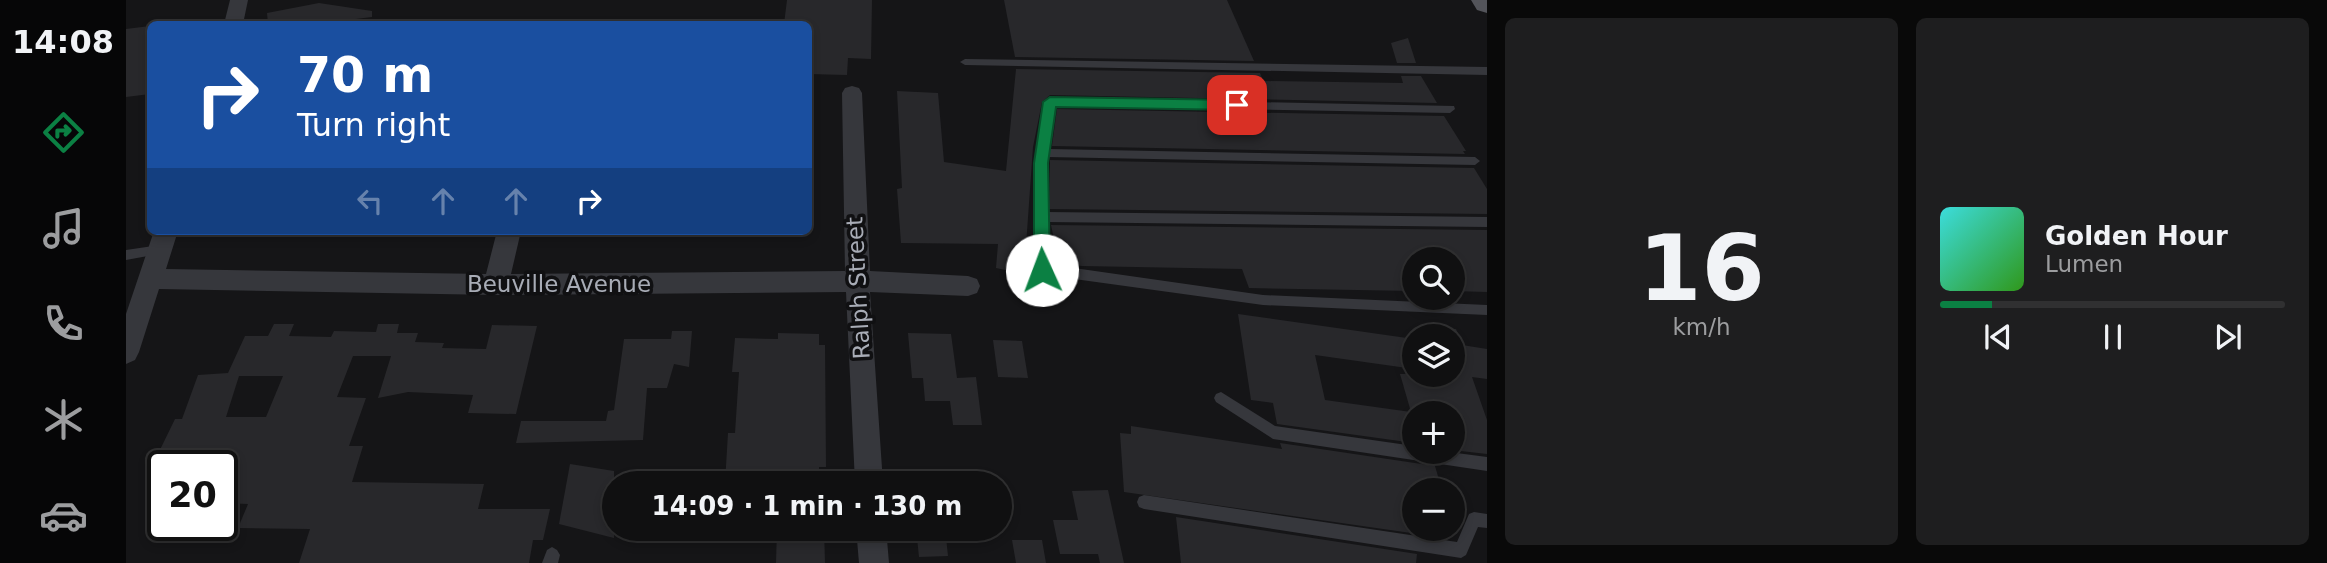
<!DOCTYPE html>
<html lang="en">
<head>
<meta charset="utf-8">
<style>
	body { margin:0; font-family:"DejaVu Sans",sans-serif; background:#1e1e1f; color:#f1f3f6; height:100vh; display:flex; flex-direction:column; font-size:26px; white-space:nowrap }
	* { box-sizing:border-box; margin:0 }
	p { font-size:23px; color:#9c9d9f }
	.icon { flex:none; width:38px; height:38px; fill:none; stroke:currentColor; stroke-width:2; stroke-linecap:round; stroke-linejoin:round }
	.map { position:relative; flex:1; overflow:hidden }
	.details { display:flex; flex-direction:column; gap:18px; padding:18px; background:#090909; width:840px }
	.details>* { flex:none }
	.hud { position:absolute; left:21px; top:21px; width:665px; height:214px; border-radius:10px; box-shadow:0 4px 10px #0003,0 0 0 2px #303031; background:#1a4fa0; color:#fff; overflow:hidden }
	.buttons { position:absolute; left:1276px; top:247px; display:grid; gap:14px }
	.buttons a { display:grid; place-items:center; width:63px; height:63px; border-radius:50%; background:#101011; box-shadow:0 4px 10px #0003,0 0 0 2px #303031; font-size:35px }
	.speed { position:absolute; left:21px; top:450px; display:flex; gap:14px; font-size:35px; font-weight:700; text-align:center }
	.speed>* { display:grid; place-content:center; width:91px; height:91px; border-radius:50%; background:#101011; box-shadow:0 4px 10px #0003,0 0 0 2px #303031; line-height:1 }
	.speed .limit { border:4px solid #111; border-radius:10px; background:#fff; color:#111 }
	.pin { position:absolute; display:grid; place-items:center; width:60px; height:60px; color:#fff; margin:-30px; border-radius:14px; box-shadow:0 4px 10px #0006 }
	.me { position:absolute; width:77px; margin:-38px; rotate:358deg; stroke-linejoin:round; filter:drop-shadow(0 0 5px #0008) }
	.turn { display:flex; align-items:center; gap:24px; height:147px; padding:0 35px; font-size:32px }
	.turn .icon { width:91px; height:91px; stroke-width:2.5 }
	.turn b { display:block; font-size:49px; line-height:60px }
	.lanes { display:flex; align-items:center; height:66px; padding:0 35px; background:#0003; justify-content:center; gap:35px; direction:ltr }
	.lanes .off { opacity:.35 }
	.details .card { flex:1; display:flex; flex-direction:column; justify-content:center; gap:10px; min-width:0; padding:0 24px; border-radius:10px; background:#1e1e1f }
	.details .dial { align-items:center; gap:0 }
	.dial b { font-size:91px; line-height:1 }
	.song { display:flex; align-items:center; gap:21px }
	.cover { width:84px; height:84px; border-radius:10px; background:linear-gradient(135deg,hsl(180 70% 55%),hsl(110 70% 35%)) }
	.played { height:7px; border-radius:4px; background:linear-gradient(90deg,#0b8043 15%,#303031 15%) }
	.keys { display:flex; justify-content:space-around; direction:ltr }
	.details .tiles { flex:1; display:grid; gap:18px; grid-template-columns:repeat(2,1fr) }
	.trip { position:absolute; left:476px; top:471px; width:410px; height:70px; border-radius:35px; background:#101011; box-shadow:0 4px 10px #0003,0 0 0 2px #303031; font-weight:600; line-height:70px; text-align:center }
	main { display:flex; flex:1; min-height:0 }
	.tabs { display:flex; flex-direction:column; width:126px; justify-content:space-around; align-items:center; background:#060607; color:#9c9d9f }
	.tabs .icon { width:49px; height:49px }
	.tabs .current { color:#0b8043 }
	.tabs b { font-size:32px; color:#f1f3f6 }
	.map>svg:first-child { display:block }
</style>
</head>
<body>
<main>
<nav class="tabs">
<b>14:08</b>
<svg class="icon current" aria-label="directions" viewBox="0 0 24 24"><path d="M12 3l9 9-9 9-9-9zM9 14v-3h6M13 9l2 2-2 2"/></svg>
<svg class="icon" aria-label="music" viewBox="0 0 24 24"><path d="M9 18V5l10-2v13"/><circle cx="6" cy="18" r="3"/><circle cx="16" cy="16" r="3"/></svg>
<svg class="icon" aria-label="phone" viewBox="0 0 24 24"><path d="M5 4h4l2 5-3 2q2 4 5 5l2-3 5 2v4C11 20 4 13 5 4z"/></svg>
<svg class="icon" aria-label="climate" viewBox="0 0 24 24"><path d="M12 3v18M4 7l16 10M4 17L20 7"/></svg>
<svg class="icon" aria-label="car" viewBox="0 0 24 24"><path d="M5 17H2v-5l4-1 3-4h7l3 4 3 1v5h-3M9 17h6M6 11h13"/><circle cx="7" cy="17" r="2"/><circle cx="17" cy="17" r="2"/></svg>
</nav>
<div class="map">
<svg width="1361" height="563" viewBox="0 0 1361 563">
	<rect width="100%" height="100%" fill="#151517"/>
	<!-- building -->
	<g fill="#28282b" fill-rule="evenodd">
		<path d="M661,0H746L745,59L722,58L721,75L682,74V24H658Z"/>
		<path d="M878,0H1101L1128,61L889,57Z"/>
		<path d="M193,3L246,11V17L189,24H142L141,13Z"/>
		<path d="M24,26V94L0,97V29Z"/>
		<path d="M1282,38L1290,63H1271L1265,43Z"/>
		<path d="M890,69L1134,73L1137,81L1277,83L1275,76H1295L1311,103L924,95L916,102L907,147L898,274L870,268L872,244L775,243L771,189L776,188L771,91L812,93L818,162L880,171Z"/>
		<path d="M931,109L1318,116L1340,151H1337L1339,154L926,146Z"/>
		<path d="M924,160L1348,168L1361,189V214L923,209Z"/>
		<path d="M925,225L1361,230V292L1326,291V259H1288V291L1123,288L1116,269L956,266L933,263Z"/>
		<path d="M1112,314L1288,339V369L1189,355L1199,400L1285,412L1274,374H1326V329H1330L1336,345L1361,349V379L1346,377L1361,420V454L1326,450V413H1288V443L1151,424L1147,403L1125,400Z"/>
		<path d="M148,324H168L163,336L205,337L208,331L250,332L252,324H273L271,333H292L289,342L318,343L316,348L360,349L366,325L411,326L390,414L342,413L347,395L282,392L252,398L265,356H227L211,397L240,398L223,446H237L226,482L358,484L352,509H424L417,540H407L403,563H173L184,529L112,528L122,504L96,503V461L29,460L49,419H56L72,375L102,373L119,336H142ZM113,376H157L140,417H100Z"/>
		<path d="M546,331H566L563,367L548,364L541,388H521L517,440L390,443L395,421H480L482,411L488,410L498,339H545Z"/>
		<path d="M652,333L693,334V345H699L700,467H693V483H599L602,433H609L613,372H606L609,338L652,339Z"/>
		<path d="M782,333L825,334L831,378L850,377L856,425H827L824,401H799L797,378H786Z"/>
		<path d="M867,340L896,341L902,378L872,377Z"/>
		<path d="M1005,426L1156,449L1154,443L1309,466L1316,490H1288V528H1293L1292,534L998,492L994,433L1005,434Z"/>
		<path d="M444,464L488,471V538L433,524Z"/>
		<path d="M982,490L998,563H974L972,554H934L927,520H952L946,491Z"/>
		<path d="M1050,517L1291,554L1290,563H1055Z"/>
		<path d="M651,528H698L699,563H650Z"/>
		<path d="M790,528H819L822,556L793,557Z"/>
		<path d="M886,540H916L920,563H890Z"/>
	</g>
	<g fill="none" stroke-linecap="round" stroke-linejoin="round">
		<!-- service -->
		<g fill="#36373c" fill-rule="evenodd">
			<path d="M839,59L1361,67V75L839,65L834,62Z"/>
			<path d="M924,98L1328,106L1329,109L1324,113L929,106L923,149L1349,157L1354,161L1349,165L921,157L920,212L1361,217V227L920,222V264L1137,295L1361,305V315L1137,305L912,274L908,264L909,164L919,102Z"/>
			<path d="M34,245L38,247L40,250L38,253L0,260V250Z"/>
			<path d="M1095,392L1149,426L1288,446V452H1323L1361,457V471L1147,439L1090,402L1088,398L1090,394Z"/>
			<path d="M1018,495L1331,542L1343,514L1348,512L1361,514V528L1352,527L1340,555L1335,558L1018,509L1013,507L1011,502L1013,497Z"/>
			<path d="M426,547L431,550L434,555L432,563H416L421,550Z"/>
		</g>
		<!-- minor -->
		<g fill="#36373c" fill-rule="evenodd">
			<path d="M104,0H122L117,24H98Z"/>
			<path d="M726,86L733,88L736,93L744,271L842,276L851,279L854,286L851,293L842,296L744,292L757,483H729L720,292L370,295L33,289L13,352L9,360L0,364V314L28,231H52L40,269L360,274L371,231H395L385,274L719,271L716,93L719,88Z"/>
			<path d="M730,528H760L763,563H733Z"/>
		</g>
		<!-- primary -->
		<path fill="#53545a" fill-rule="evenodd" d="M1345,0H1361V13L1351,10Z"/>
	</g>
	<!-- route -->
	<path fill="#0b8043" stroke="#07532c" stroke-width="2" d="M924,97L1111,100L1117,105L1111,110L930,107L922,163L924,270L916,276L908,270V163L917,102Z"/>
	<g text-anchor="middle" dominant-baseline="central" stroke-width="7" stroke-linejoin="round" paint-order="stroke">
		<!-- street labels -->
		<g font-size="23" fill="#a8acb6" stroke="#101012">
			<text x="433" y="284">Beuville Avenue</text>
			<text transform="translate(732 288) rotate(-93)">Ralph Street</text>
		</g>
	</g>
</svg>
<div class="buttons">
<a><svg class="icon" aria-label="search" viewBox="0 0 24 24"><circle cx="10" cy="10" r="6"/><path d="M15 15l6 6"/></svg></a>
<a><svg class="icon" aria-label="layers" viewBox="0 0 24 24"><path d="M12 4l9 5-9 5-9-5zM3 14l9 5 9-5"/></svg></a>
<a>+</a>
<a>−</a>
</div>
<div class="speed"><div class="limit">20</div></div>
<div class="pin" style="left:1111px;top:105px;background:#d93025"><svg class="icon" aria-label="arrive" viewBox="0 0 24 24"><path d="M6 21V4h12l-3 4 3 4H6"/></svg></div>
<svg class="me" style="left:916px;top:270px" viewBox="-20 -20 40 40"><circle r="19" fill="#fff"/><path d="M0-13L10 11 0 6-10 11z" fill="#0b8043"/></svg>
<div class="trip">14:09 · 1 min · 130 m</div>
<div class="hud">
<div class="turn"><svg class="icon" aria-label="right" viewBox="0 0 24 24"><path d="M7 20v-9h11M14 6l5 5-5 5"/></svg><div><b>70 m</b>Turn right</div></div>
<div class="lanes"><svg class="icon off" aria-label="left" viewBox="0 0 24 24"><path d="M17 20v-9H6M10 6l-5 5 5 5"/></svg><svg class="icon off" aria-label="ahead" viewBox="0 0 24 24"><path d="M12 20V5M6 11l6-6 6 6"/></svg><svg class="icon off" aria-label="ahead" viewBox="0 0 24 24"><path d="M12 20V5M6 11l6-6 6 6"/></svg><svg class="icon" aria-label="right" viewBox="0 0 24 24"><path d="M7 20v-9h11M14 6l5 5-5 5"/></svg></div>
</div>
</div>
<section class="details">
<div class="tiles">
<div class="card dial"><b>16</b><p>km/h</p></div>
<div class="card">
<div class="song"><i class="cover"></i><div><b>Golden Hour</b><p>Lumen</p></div></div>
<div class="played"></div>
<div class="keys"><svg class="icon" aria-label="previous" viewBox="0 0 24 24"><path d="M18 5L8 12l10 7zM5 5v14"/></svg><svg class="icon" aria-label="pause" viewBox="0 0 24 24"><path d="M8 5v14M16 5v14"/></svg><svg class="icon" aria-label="next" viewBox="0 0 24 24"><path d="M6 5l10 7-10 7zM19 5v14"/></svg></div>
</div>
</div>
</section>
</main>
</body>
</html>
